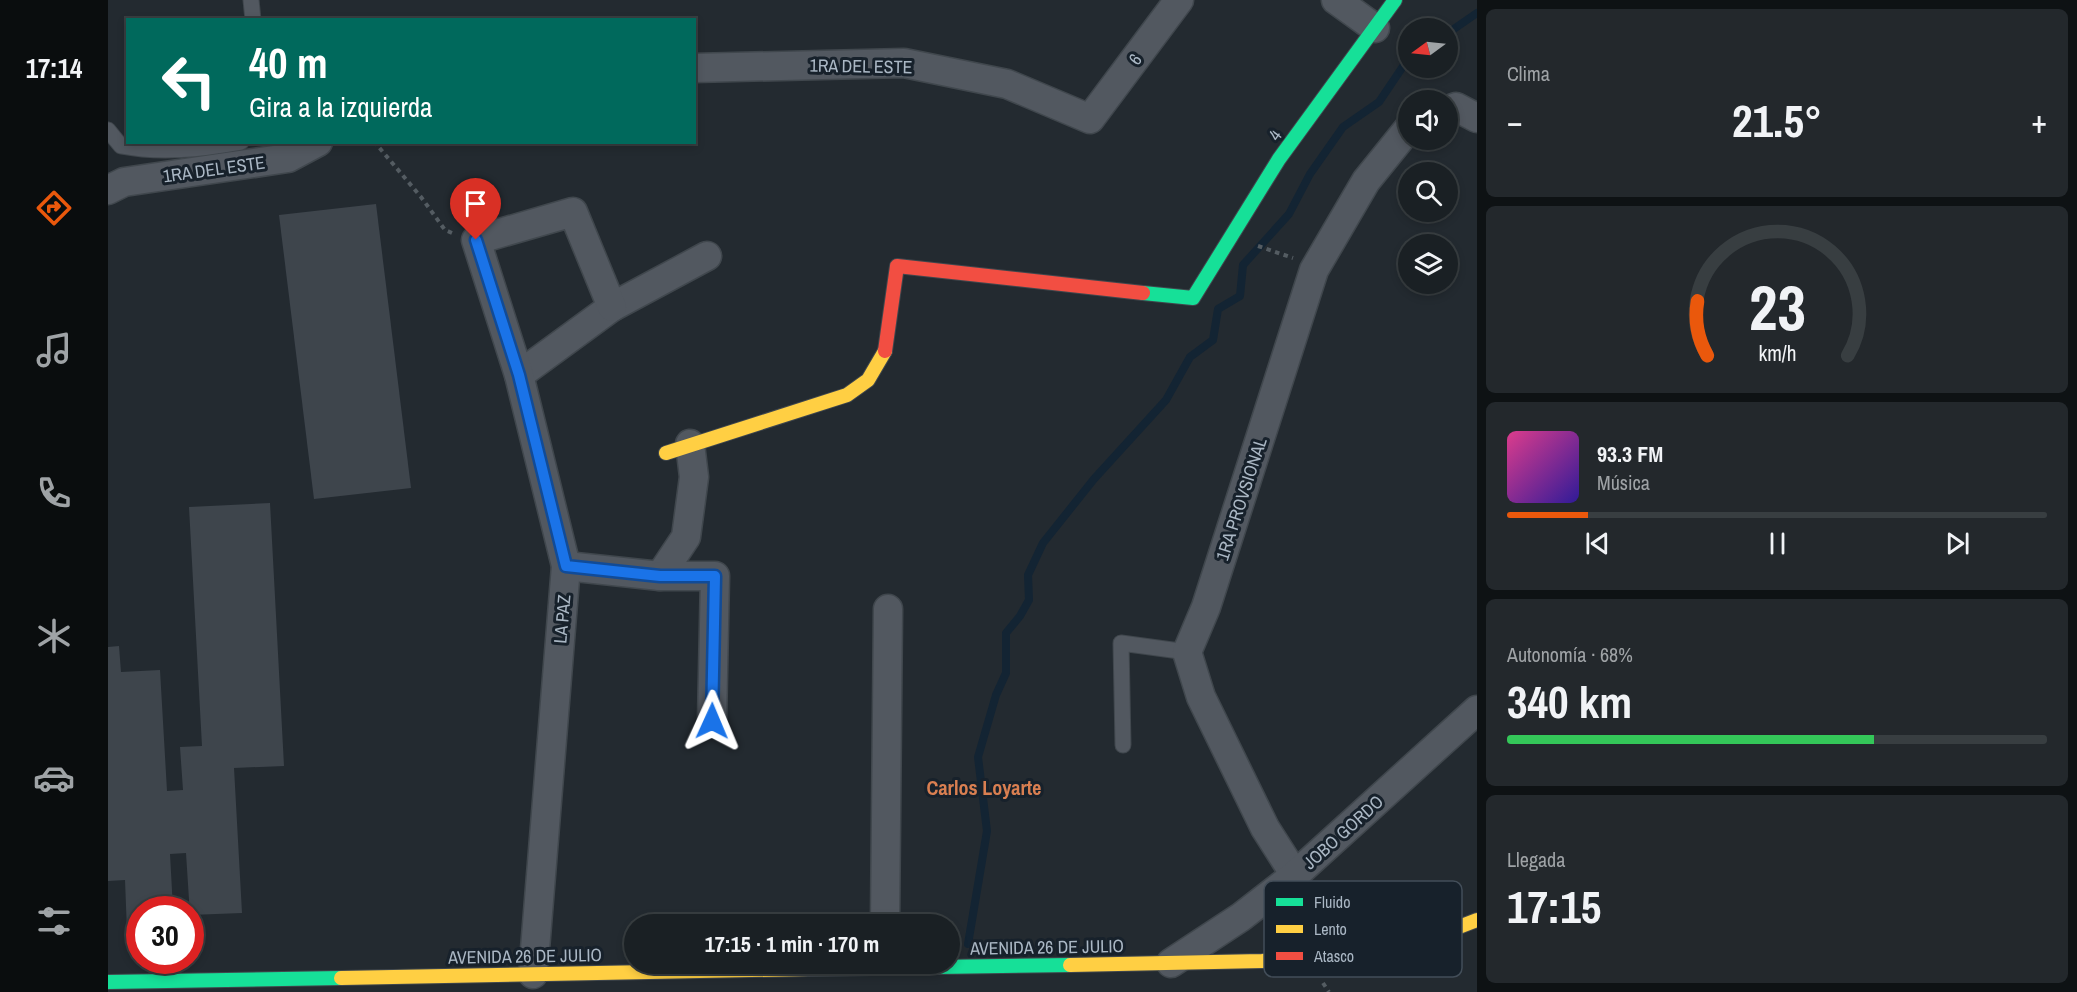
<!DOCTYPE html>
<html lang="es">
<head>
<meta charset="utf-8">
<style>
	body { margin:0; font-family:"Archivo Narrow",sans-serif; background:#23282c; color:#f1f3f6; height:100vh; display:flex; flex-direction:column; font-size:22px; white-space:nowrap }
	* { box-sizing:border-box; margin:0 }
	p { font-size:20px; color:#9fa3a6 }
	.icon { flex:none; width:33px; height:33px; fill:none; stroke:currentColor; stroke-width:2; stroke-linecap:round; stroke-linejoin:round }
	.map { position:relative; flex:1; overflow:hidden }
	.sheet { display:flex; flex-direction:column; gap:9px; padding:9px; background:#0e1214; width:600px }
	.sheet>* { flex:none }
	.hud { position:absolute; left:18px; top:18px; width:570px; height:126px; border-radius:0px; box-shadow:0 3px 9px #0003,0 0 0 2px #383e41; background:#00695c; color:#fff; overflow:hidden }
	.needle { width:39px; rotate:255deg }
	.tools { position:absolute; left:1290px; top:18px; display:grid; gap:12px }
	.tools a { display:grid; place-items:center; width:60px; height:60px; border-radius:50%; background:#1a2024; box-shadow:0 3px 9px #0003,0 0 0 2px #383e41; font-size:30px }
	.speed { position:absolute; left:18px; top:896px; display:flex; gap:12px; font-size:30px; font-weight:700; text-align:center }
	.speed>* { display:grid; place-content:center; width:78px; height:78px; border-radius:50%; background:#1a2024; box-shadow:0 3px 9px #0003,0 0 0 2px #383e41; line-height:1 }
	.speed .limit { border:9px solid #d22; background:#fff; color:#111 }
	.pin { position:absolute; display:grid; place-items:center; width:51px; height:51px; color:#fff; margin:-62px -26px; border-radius:50% 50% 50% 0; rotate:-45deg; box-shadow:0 0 6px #0007 }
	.pin .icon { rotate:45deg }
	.me { position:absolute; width:66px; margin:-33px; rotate:1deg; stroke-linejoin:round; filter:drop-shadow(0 0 4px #0008) }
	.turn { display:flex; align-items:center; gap:21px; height:126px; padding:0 24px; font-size:27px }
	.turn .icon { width:78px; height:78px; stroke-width:2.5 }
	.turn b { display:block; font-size:42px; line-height:51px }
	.big { font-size:45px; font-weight:800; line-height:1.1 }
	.sheet .card { flex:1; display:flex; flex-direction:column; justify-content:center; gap:9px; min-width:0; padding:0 21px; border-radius:9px; background:#23282c }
	.sheet .dial { align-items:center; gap:0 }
	.dial svg { height:156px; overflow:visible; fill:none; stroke:#383e41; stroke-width:7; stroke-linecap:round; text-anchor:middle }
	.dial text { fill:#f1f3f6; stroke:none }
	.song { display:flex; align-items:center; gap:18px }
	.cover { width:72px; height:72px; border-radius:9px; background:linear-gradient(135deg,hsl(330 70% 55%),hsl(250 70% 35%)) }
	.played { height:6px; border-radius:3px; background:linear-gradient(90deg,#ea580c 15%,#383e41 15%) }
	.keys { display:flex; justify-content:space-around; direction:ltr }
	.heat { display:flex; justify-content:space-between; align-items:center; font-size:33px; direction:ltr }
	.charge { height:9px; border-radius:4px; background:linear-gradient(90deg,#34c759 68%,#383e41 0) }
	.trip { position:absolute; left:516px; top:914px; width:336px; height:60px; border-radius:30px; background:#1a2024; box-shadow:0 3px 9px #0003,0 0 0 2px #383e41; font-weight:800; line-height:60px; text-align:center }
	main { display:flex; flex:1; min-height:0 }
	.tab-bar { display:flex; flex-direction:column; width:108px; justify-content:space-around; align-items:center; background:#0a0d0e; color:#9fa3a6 }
	.tab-bar .icon { width:42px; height:42px }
	.tab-bar .active { color:#ea580c }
	.tab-bar b { font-size:27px; color:#f1f3f6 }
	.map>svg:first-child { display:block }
</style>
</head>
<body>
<main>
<nav class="tab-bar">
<b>17:14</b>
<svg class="icon active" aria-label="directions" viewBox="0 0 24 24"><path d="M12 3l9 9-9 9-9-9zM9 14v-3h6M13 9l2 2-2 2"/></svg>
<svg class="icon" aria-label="music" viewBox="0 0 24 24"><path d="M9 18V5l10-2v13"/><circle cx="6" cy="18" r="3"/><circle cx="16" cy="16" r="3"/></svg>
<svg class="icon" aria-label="phone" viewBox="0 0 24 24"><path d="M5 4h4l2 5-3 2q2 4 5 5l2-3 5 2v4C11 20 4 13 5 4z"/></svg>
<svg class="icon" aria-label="climate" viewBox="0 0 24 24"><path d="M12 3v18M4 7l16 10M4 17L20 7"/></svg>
<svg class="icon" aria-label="car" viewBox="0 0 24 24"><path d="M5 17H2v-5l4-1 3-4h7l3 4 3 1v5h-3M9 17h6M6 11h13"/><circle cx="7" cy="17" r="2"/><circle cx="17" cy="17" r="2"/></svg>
<svg class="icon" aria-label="filters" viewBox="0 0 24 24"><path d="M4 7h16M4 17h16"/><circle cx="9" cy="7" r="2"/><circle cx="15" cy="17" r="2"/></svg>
</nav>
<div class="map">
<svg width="1369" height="992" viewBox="0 0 1369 992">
	<rect width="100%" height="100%" fill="#232a30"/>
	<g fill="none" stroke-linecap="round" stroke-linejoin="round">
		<!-- stream -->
		<g stroke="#132433" stroke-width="8">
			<path d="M1340,33L1369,13"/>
			<path d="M860,944L879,831L870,757L888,695L898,673V633L912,616L921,600L920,575L935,543L986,479L1058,400L1082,357L1105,340L1110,309L1132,296L1135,265L1181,214L1202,174L1235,127L1271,102L1300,59"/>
		</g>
	</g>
	<!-- building -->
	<g fill="#3e454c">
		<path d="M268,204L303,488L206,499L171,215Z"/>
		<path d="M162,503L176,766L126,768L134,913L82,915L78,853L62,854L65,909H32V931H19L17,880L0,881V647L11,646L13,672L52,670L59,791L75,790L72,747L94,746L81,507Z"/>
	</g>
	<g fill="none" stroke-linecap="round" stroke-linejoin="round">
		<defs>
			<g id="lane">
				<path d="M143,0L145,20"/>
				<path d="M0,130L13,146C54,154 93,149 133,142"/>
				<path d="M1015,745L1013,643L1079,652"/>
			</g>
			<g id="street">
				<path d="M1228,0L1267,28"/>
				<path d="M586,68L796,63L899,84L982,119L1071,0"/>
				<path d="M1340,110L1348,107L1369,118"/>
				<path d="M0,190L16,182L180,158L210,142"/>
				<path d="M411,375L504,307L599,256"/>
				<path d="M458,566L552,576L578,537L586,477L582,444"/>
				<path d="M552,576H607L604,721"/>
				<path d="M1187,875L1157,828L1093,697L1079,652L1098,607L1206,270L1258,181L1300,129"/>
				<path d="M777,924L780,609"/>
				<path d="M1063,963L1133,917L1187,875L1369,710"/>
				<path d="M425,974L458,566L411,375L368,240L465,212L504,307"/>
			</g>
			<g id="fast">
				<path d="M1035,293L1085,298L1171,159L1287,0"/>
				<path d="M700,969L962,965"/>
				<path d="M0,982L233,978"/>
			</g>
			<g id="slow">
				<path d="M558,453L739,395L760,380L777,351"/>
				<path d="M962,965L1154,961L1197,958L1317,940L1369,920"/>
				<path d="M233,978L700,969"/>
			</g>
			<path id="jam" d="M777,351L789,266L1035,293"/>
		</defs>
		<!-- lane casing -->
		<use href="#lane" stroke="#40474d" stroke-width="17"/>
		<!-- street casing -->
		<use href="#street" stroke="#40474d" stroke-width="31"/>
		<!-- fast casing -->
		<use href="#fast" stroke="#40474d" stroke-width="16"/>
		<!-- slow casing -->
		<use href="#slow" stroke="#40474d" stroke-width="16"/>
		<!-- jam casing -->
		<use href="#jam" stroke="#40474d" stroke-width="16"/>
		<!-- path -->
		<g stroke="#545c62" stroke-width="4" stroke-dasharray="4.5 4.5" stroke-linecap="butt">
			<path d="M265,142L269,145L313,197L337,230L344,233"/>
			<path d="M1150,246L1185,258"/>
			<path d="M1215,983L1221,992"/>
		</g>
		<!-- lane -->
		<use href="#lane" stroke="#525860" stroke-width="15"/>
		<!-- street -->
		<use href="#street" stroke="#525860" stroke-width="28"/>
		<!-- fast -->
		<use href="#fast" stroke="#16e098" stroke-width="14"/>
		<!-- slow -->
		<use href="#slow" stroke="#ffcf43" stroke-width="14"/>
		<!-- jam -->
		<use href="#jam" stroke="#f24e42" stroke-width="14"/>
	</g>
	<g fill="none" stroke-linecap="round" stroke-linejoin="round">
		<defs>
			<path id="route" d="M368,240L411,375L458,566L552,576H607L604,721"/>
		</defs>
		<!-- route casing -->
		<use href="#route" stroke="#114b97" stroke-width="15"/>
		<!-- route -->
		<use href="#route" stroke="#1a73e8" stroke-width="10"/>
	</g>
	<g text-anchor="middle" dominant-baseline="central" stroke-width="6" stroke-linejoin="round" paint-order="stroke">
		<!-- street labels -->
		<g font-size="18" fill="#aab7c4" stroke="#17212b">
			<text transform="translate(1027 59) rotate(-53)">6</text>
			<text transform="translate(753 66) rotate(1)">1RA DEL ESTE</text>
			<text transform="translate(1167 135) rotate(-54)">4</text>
			<text transform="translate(106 169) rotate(-8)">1RA DEL ESTE</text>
			<text transform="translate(1133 499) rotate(-72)">1RA PROVSIONAL</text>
			<text transform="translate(454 619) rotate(-85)">LA PAZ</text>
			<text transform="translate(1235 832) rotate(-42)">JOBO GORDO</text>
			<text transform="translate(939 947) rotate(-1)">AVENIDA 26 DE JULIO</text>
			<text transform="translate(417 956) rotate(-1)">AVENIDA 26 DE JULIO</text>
		</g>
		<!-- neighbourhood labels -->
		<g font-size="20" font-weight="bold" fill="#d97f51" stroke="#17212b">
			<text x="876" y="787">Carlos Loyarte</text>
		</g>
	</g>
	<!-- legend -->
	<rect x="1156" y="881" width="198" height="96" rx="9" fill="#17212b" stroke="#434e59" stroke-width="1.5"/>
	<rect x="1168" y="898" width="27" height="8" fill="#16e098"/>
	<rect x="1168" y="925" width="27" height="8" fill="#ffcf43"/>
	<rect x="1168" y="952" width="27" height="8" fill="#f24e42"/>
	<g font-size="16" fill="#aab7c4">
		<text x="1206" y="908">Fluido</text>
		<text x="1206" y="935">Lento</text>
		<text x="1206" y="962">Atasco</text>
	</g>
</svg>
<div class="tools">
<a><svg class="needle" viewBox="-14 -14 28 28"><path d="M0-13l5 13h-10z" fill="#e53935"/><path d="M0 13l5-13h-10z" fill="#9fa3a6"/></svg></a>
<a><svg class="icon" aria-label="sound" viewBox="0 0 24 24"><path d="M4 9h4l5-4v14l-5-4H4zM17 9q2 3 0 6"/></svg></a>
<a><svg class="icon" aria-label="search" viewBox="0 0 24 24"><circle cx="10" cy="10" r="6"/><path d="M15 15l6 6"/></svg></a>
<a><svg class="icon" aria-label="layers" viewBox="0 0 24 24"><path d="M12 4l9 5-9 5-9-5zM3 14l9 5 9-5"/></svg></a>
</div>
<div class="speed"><div class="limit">30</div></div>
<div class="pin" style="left:368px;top:240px;background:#d93025"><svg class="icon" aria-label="arrive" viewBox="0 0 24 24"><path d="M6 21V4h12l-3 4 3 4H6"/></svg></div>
<svg class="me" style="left:604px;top:721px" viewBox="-20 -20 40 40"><path d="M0-17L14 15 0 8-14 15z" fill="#1a73e8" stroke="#fff" stroke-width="4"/></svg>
<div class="trip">17:15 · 1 min · 170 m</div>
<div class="hud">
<div class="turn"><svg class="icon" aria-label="left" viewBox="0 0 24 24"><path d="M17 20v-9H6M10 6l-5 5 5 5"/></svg><div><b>40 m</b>Gira a la izquierda</div></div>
</div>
</div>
<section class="sheet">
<div class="card"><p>Clima</p>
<div class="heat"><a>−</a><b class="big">21.5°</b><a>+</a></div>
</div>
<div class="card dial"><svg viewBox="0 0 100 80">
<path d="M14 69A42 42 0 1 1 86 69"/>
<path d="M14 69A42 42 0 0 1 9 41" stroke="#ea580c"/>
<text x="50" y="56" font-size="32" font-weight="700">23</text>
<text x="50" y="72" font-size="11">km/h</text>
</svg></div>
<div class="card">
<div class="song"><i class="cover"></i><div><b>93.3 FM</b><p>Música</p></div></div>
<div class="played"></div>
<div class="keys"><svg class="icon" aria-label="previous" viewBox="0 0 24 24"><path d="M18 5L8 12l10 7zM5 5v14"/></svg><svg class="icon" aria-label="pause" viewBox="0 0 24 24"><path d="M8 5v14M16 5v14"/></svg><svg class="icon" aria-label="next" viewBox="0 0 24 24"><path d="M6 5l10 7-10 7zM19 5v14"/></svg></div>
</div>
<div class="card"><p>Autonomía · 68%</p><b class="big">340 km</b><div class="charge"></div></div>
<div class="card"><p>Llegada</p><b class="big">17:15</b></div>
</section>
</main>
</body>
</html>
